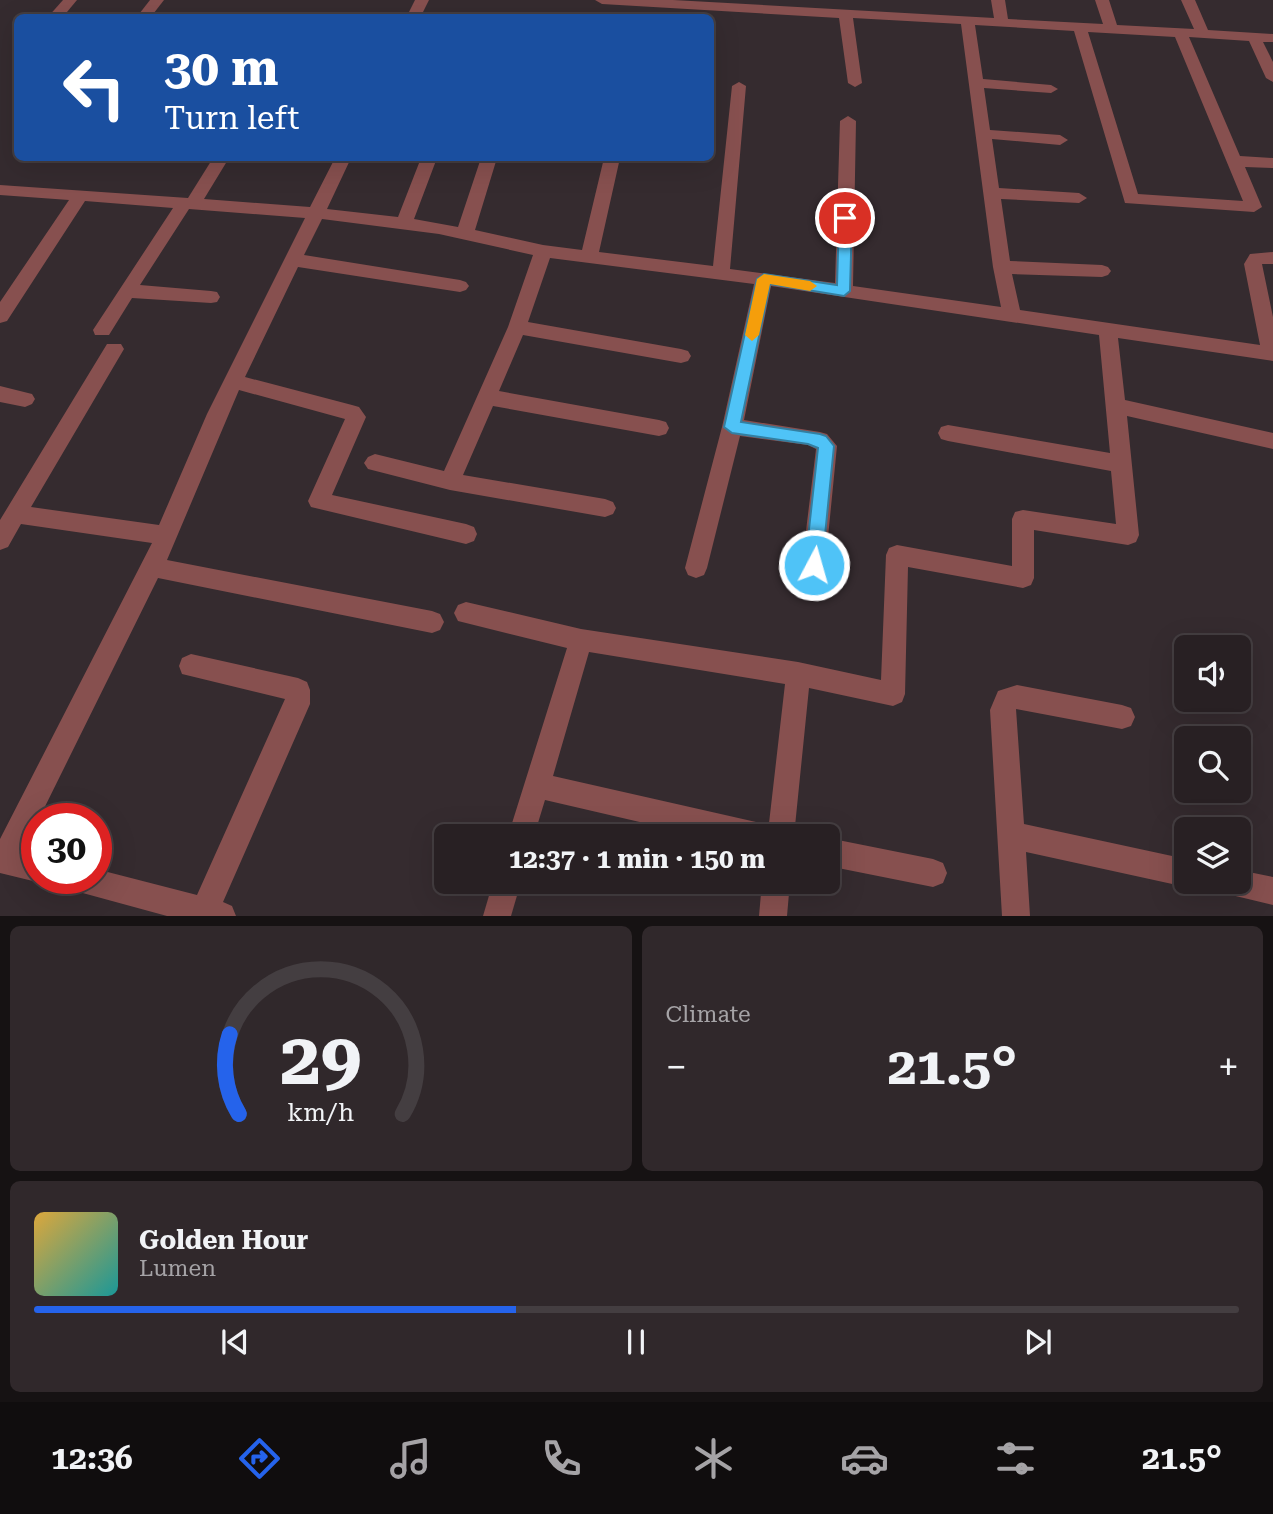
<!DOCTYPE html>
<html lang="en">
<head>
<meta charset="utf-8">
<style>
	body { margin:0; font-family:"Roboto Serif",serif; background:#30282b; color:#f1f3f6; height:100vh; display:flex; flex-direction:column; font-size:26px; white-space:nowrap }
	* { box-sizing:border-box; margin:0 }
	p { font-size:23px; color:#a5a3a6 }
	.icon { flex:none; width:38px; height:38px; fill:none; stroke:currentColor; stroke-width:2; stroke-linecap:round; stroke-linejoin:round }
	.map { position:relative; height:916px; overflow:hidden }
	.side { display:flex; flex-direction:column; gap:10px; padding:10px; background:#161213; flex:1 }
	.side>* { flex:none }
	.guide { position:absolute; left:14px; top:14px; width:700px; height:147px; border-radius:10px; box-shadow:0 7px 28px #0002,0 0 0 2px #443e41; background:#1a4fa0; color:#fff; overflow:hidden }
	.buttons { position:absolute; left:1174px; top:635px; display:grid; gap:14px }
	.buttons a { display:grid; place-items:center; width:77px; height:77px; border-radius:10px; background:#282023; box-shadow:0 7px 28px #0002,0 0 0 2px #443e41; font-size:35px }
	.speed { position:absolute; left:21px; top:803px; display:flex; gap:14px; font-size:35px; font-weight:700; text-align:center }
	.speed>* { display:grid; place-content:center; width:91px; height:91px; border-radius:50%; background:#282023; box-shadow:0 7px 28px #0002,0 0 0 2px #443e41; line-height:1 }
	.speed .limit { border:10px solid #d22; background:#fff; color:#111 }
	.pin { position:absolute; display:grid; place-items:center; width:60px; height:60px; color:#fff; margin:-30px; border:4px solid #fff; border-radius:50%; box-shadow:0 2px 7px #0007 }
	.me { position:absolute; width:77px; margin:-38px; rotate:6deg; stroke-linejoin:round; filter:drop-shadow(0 0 5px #0008) }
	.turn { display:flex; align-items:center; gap:24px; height:147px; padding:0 35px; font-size:32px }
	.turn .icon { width:91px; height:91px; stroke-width:2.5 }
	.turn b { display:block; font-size:49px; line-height:60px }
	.big { font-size:52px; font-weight:700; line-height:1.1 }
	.side .tile { flex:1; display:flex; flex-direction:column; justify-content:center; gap:10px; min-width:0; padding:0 24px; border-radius:10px; background:#30282b }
	.side .dial { align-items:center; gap:0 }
	.dial svg { height:182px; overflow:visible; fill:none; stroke:#443e41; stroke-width:7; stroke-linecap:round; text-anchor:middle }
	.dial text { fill:#f1f3f6; stroke:none }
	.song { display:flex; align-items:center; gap:21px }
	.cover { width:84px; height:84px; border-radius:10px; background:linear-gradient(135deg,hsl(40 70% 55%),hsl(180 70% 35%)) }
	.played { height:7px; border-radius:4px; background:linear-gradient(90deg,#2563eb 40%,#443e41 40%) }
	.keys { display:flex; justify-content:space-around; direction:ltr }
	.heat { display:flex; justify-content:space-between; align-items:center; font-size:38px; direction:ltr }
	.side .tiles { flex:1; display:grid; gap:10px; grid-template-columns:1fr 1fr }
	.tile:last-child { grid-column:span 2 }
	.trip { position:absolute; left:434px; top:824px; width:406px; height:70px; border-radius:10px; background:#282023; box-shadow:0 7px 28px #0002,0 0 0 2px #443e41; font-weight:700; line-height:70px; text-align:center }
	.tabs { display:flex; height:112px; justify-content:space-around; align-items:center; background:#100d0e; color:#a5a3a6 }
	.tabs .icon { width:49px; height:49px }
	.tabs .on { color:#2563eb }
	.tabs b { font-size:32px; color:#f1f3f6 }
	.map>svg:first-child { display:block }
</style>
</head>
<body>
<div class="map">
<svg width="1273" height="916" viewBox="0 0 1273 916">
	<rect width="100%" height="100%" fill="#352b2f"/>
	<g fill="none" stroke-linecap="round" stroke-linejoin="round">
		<!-- minor -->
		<g fill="#87504f" fill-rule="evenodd">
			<path d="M63,0H77L62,18H47Z"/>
			<path d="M150,0H164L150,18H136Z"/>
			<path d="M415,0H429L420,18H406Z"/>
			<path d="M595,0H673L994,18L991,0H1005L1008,19L1103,24L1095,0H1109L1117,25L1194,29L1181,0H1195L1208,30L1273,34V42H1263L1273,62V82L1266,78L1249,41L1189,37L1240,156L1273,158V168L1245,167L1262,207L1254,212L1125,203L1074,31L975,25L983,79L1051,85L1058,89L1051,93L984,88L990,130L1060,135L1068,140L1060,145L992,139L999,188L1079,193L1087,198L1079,203L1001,199L1010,261L1102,265L1108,267L1111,271L1108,275L1102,277L1012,274L1020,310L1260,345L1244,264L1250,254L1273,252V264H1262L1273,317V361L1118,338L1125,400L1273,433V449L1127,416L1139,535L1136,542L1128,545L1034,530V578L1031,585L1023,588L908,567L905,694L902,702L893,706L809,688L794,836H700L545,800L534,836H508L567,648L458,621L454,613L458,605L466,602L581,629L798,662L881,680L886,555L889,548L897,545L1012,566V519L1015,512L1023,510L1116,524L1111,471L948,441L941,439L938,433L941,427L948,425L1110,453L1099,335L771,286L744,420L820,432L827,434L837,446L823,588L819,595L811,598L803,595L799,588L816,449L808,445L740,436L707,568L704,575L696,578L688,575L685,568L722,427L754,284L550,258L528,322L681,349L688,351L691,356L688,361L681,363L523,335L499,391L659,420L666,422L669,428L666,434L659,436L493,406L463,475L605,499L613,502L616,508L613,514L605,517L450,490L368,469L364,463L368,457L375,454L444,471L508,327L533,255L439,234L322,219L304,255L460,280L466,282L469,286L466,290L460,292L298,267L245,377L352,405L359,407L366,417L332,495L466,524L474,527L477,534L474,541L466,544L311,507L308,501L345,419L239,390L167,560L432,611L440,614L444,622L440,630L432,633L158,578L23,851L37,854V878H45L37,882L0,873V839L152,543L21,524L8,547L0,550V520L107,344H121L124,349L31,507L159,525L207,414L305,218L189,209L140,285L211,291L217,292L220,297L217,302L211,303L132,298L109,335H95L93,330L173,208L85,201L7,321L0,323V302L69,200L0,195V185L188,198L213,158H229L204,199L310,207L335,158H351L327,209L398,217L421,158H437L414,219L458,227L481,158H497L475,230L543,245L582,250L604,158H620L599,252L713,266L732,86L739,82L746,86L730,269L835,283L840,121L848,116L856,121L853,286L1001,307L993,267L961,24L853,18L862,83L855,87L848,83L839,18L602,4ZM1088,32L1175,37L1243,201L1138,194ZM589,652L785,684L768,832L766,826L756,822L553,776Z"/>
			<path d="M0,386L32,394L35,399L32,404L25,407L0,402Z"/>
			<path d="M191,654L298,678L307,682L310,690V704L223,902L232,906L236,916H167L79,892L69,888L65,878H96V869L197,895L285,699L182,674L179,666L182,658Z"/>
			<path d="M1017,685L1122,705L1131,708L1135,717L1131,726L1122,729L1016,709L1024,824L1186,859V882L1196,883L1186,887L1026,852L1030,916H1002L990,710L998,691Z"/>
			<path d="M828,838L933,859L943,863L947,873L943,883L933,887L828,866Z"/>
			<path d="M1239,870L1273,877V905L1219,892L1215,882H1239Z"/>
			<path d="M493,882H521L511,916H483Z"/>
			<path d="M762,882H790L787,916H759Z"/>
		</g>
	</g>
	<!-- route -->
	<path fill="#4fc3f7" stroke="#337fa1" stroke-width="2" d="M845,214L852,218L850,291L844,296L770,284L741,422L820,434L826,436L834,446L822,565L820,570L814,572L808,570L805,565L818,448L808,444L732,433L724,427L757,279L764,274L837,285L839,218Z"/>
	<!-- slow -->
	<path fill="#f59e0b" d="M764,274L810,281L817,286L810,291L770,284L759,335L752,341L745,335L757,279Z"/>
</svg>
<div class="buttons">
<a><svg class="icon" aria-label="sound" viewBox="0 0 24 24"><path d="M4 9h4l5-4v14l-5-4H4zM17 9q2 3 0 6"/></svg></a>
<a><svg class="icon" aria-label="search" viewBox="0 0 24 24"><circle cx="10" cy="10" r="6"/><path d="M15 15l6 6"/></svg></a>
<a><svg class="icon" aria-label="layers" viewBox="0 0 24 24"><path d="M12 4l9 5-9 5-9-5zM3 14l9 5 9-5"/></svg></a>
</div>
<div class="speed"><div class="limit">30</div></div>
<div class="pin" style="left:845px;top:218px;background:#d93025"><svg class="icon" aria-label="arrive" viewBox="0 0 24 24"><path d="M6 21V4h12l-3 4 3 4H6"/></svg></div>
<svg class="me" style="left:814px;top:565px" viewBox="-20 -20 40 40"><circle r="17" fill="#4fc3f7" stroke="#fff" stroke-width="3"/><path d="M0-11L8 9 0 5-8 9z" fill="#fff"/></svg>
<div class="trip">12:37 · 1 min · 150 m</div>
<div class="guide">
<div class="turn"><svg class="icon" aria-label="left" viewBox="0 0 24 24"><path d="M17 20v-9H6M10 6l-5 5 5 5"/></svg><div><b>30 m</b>Turn left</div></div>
</div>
</div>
<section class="side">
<div class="tiles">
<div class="tile dial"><svg viewBox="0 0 100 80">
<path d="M14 69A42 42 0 1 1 86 69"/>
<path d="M14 69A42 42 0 0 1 10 34" stroke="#2563eb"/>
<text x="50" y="56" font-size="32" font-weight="700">29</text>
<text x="50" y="72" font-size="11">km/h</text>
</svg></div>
<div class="tile"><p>Climate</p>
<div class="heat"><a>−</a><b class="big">21.5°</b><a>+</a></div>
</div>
<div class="tile">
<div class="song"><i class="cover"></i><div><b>Golden Hour</b><p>Lumen</p></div></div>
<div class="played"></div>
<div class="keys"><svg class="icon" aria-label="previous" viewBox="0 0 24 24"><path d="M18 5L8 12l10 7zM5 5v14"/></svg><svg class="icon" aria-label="pause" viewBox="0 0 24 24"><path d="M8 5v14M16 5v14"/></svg><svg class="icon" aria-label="next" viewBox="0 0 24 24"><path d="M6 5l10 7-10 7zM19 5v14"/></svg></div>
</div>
</div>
</section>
<nav class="tabs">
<b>12:36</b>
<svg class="icon on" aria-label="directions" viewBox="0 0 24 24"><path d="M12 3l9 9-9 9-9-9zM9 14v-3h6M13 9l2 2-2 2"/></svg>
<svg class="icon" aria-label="music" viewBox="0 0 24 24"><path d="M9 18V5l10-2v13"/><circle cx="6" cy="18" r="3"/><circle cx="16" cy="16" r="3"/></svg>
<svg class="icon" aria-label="phone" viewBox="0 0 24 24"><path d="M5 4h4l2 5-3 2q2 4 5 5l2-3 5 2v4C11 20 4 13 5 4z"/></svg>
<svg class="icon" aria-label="climate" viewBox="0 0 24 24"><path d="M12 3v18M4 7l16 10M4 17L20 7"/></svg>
<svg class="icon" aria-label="car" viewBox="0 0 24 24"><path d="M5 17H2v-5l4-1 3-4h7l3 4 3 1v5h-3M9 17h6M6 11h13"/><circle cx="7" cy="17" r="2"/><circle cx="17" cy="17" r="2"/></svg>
<svg class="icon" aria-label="filters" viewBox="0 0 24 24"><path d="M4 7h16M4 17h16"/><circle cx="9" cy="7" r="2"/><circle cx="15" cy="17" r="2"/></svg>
<b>21.5°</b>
</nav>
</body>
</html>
